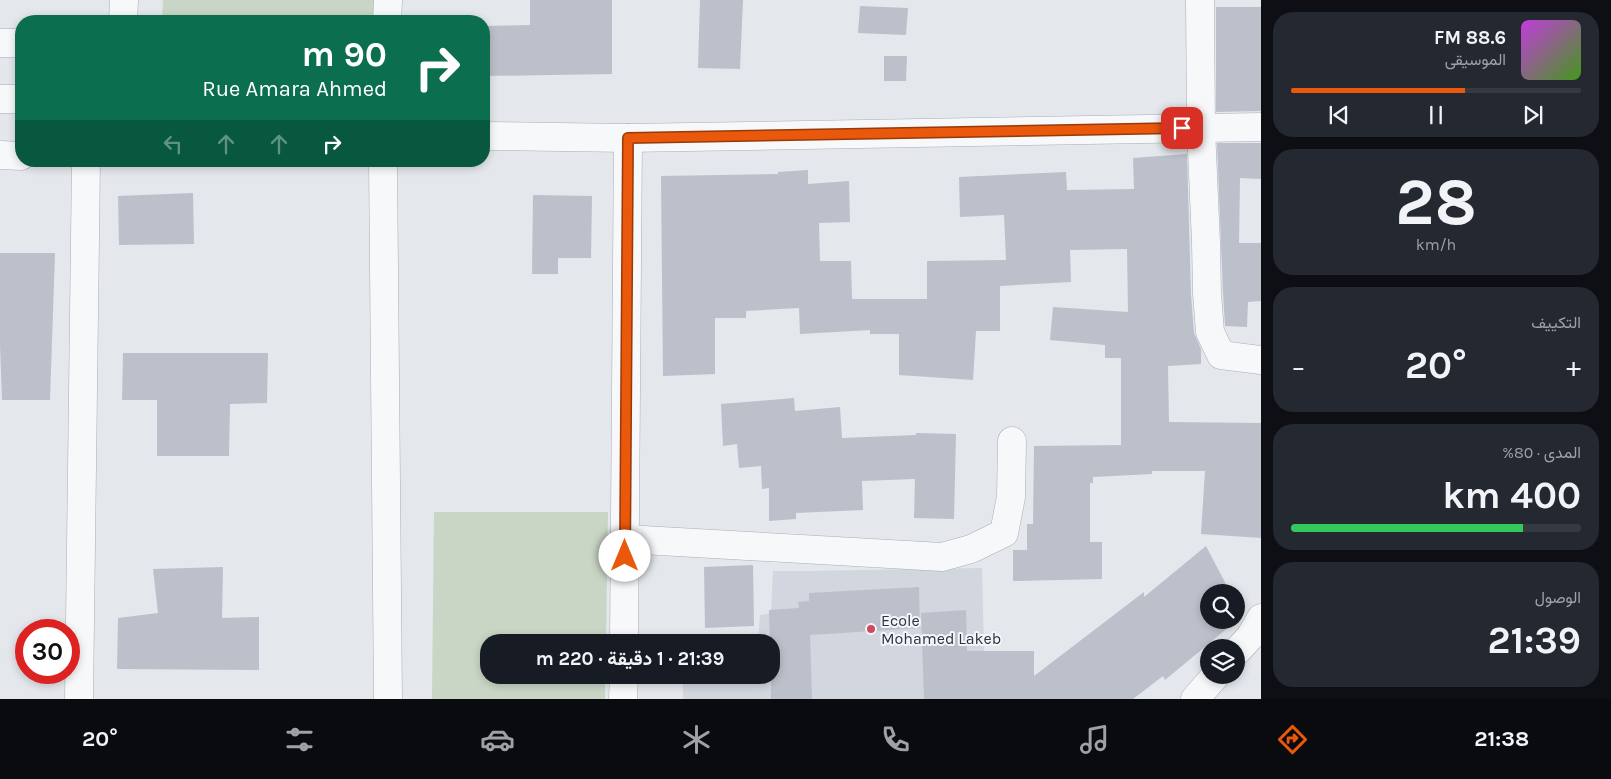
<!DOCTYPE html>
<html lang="ar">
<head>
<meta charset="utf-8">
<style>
	body { margin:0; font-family:Karla,Vazirmatn,sans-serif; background:#242831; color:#f1f3f6; direction:rtl; height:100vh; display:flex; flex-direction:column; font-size:19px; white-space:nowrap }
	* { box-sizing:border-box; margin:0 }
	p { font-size:16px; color:#9ea1a6 }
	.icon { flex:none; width:28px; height:28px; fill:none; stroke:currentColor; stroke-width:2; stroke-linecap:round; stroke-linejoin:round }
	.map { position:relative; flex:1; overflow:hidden; direction:ltr }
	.drawer { display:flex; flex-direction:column; gap:12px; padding:12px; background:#0d0f14; width:350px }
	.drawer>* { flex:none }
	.banner { position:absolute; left:15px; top:15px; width:475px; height:152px; border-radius:20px; box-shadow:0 2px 8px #0003; direction:rtl; background:#0b6e4f; color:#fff; overflow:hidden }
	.controls { position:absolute; left:1200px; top:584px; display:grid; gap:10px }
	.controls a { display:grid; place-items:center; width:45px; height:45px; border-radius:50%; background:#171b24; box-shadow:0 2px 8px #0003; font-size:25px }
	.speed { position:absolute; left:15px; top:619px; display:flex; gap:10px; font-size:25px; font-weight:700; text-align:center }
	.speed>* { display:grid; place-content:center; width:65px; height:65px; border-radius:50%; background:#171b24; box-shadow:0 2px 8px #0003; line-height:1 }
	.speed .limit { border:8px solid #d22; background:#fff; color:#111 }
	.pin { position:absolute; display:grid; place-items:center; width:42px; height:42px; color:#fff; margin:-21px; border-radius:10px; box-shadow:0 2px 8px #0006 }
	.me { position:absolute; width:55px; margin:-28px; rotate:0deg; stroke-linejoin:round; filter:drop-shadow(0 0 4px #0008) }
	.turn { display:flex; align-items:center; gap:18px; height:105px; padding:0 20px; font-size:22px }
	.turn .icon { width:65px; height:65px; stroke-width:2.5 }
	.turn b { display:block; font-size:35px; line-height:42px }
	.lanes { display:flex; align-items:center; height:48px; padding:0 20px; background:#0003; justify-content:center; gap:25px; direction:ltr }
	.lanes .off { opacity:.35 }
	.big { font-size:38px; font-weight:700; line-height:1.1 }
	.drawer .widget { flex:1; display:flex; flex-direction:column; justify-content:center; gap:8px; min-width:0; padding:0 18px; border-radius:20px; background:#242831 }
	.drawer .dial { align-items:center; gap:0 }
	.dial b { font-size:65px; line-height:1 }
	.song { display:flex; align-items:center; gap:15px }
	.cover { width:60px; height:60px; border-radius:8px; background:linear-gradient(135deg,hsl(290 70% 55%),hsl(100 70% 35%)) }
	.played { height:5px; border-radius:2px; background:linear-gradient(90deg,#ea580c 60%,#363941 60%) }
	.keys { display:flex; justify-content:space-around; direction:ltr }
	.heat { display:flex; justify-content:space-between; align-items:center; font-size:28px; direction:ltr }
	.charge { height:8px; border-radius:4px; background:linear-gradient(90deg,#34c759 80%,#363941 0) }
	.trip { position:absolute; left:480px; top:634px; width:300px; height:50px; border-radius:20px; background:#171b24; box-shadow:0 2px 8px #0003; font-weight:700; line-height:50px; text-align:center; direction:rtl }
	.tabs { display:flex; height:80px; justify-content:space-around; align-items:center; background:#090b0e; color:#9ea1a6 }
	.tabs .icon { width:35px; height:35px }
	.tabs .selected { color:#ea580c }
	.tabs b { font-size:22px; color:#f1f3f6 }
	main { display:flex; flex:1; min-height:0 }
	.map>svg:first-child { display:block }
</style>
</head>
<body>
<main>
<section class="drawer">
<div class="widget">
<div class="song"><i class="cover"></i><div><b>88.6 FM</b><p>الموسيقى</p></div></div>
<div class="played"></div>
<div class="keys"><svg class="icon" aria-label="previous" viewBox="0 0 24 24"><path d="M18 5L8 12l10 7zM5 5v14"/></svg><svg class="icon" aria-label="pause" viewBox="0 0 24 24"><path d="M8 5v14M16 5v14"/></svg><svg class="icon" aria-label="next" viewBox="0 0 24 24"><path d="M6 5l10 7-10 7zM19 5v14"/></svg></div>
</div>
<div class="widget dial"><b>28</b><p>km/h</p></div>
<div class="widget"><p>التكييف</p>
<div class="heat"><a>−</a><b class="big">20°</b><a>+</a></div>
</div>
<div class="widget"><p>المدى · 80%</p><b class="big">400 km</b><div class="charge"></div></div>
<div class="widget"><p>الوصول</p><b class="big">21:39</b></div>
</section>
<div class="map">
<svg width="1261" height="699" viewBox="0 0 1261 699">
	<rect width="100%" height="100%" fill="#e4e7ec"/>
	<!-- built -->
	<path fill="#d2d6de" d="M982,568L985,699H683V675H771V642H758L760,615L771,613L773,571H806Z"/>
	<!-- green -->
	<g fill="#c9d6c5">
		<path d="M163,0H377V21H162Z"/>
		<path d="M434,512H608L606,642H489V675H605V699H432Z"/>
	</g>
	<!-- building -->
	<g fill="#bbc0ca">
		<path d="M530,0H612V74L484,76V26L530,25Z"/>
		<path d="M700,0H743L740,69L698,68Z"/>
		<path d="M860,6L908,8L906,35L858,33Z"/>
		<path d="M1216,7H1261V111L1216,112Z"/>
		<path d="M884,56H907L906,81H884Z"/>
		<path d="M1217,143H1261V179L1240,178L1239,243H1261V301L1248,302L1247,327L1225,326L1223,293Z"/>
		<path d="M1187,154L1191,295L1194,333L1201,349V364L1168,366L1169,422L1261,423V538L1201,534L1205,471H1152V474L1093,477V483H1090V542H1102V579L1013,581V550H1027V524H1033L1034,446L1121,445V358H1105V345L1050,340L1053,307L1128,312L1127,249L1070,250L1071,282L1000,286V331H976L973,380L899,375V334H870V330L800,334L799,308L746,311V318H715V374L663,376L661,176L778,174V172L808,170V184L849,181L850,222L819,223L820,261H851L852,299H927V261L1006,260L1004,215L960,217L959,177L1066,172L1067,190L1134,189L1133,158Z"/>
		<path d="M193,193L194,244L119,245L118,196Z"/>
		<path d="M533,195L592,196L591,258H558V274H532Z"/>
		<path d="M0,253H55L50,400H2L0,345Z"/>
		<path d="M123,353H268L267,403L230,404L229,456H157V400H122Z"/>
		<path d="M794,398L795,411L840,407L842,438L916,435V433L956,434L954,519L914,518L915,479L862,481L863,510L796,513V519L769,521V488L762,489L761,466L739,468L737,444L723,446L721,404Z"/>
		<path d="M1206,546L1230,592H1209V620H1236V604L1242,616L1165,680L1163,676L1133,699H924L921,613L966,610L967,651H1034V676L1144,592V597Z"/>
		<path d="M753,565L754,626L705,628L704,567Z"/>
		<path d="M223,567L222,618L259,617V670L117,669L118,618L158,613L153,569Z"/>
		<path d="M919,587L920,628L810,635L812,699H771V642H770L769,610L799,608L798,602L809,601V593Z"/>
	</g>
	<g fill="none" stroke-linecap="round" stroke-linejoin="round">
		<defs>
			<g id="minor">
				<path d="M1200,0L1201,128L1206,243L1207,294L1210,332L1221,355L1261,360"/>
				<path d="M123,21L124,0"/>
				<path d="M387,21L388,0"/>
				<path d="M0,43H21"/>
				<path d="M0,99H21"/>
				<path d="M484,136L628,138L1261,127"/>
				<path d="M0,155L21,156"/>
				<path d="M383,161L388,699"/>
				<path d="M625,539L942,557L971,549L1004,533L1011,497L1012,441"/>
				<path d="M624,642L628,138"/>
				<path d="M1236,652L1250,637L1261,618"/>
				<path d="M79,699L86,161"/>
				<path d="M623,699L624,675"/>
				<path d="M1195,699L1216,675"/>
			</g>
		</defs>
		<!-- minor casing -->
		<use href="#minor" stroke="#a9aeb7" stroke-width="29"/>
		<!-- minor -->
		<use href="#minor" stroke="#f7f8fa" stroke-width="28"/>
	</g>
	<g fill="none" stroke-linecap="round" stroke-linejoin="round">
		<defs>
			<path id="route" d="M625,556L628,138L1182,128"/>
		</defs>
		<!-- route casing -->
		<use href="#route" stroke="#983908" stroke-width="12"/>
		<!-- route -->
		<use href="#route" stroke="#ea580c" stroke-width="9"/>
	</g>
	<!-- markers -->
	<circle fill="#d1495b" stroke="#f4f6f9" stroke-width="2" cx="871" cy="629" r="5"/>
	<g text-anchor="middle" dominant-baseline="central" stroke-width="4" stroke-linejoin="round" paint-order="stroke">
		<!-- poi labels -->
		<g font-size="16" fill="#2b3445" stroke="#f4f6f9" text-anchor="start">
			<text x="881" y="620">Ecole<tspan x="881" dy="18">Mohamed Lakeb</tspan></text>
		</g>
	</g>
</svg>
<div class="controls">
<a><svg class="icon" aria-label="search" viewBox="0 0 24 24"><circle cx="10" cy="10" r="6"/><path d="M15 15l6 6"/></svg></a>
<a><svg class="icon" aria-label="layers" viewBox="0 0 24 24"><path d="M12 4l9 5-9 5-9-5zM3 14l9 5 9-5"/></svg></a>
</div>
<div class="speed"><div class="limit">30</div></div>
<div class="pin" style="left:1182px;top:128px;background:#d93025"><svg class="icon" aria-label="arrive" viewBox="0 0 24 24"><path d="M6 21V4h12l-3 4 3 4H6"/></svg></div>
<svg class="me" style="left:625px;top:556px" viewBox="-20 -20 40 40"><circle r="19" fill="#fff"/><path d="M0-13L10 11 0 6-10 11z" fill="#ea580c"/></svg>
<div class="trip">21:39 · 1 دقيقة · 220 m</div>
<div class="banner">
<div class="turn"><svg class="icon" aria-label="right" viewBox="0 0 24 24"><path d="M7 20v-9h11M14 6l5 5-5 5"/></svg><div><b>90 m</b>Rue Amara Ahmed</div></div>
<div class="lanes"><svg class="icon off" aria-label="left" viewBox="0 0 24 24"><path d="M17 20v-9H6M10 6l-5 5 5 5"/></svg><svg class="icon off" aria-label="ahead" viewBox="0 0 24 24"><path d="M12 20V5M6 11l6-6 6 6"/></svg><svg class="icon off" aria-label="ahead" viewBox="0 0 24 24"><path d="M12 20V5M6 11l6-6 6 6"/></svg><svg class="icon" aria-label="right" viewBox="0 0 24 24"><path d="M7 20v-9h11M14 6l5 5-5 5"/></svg></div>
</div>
</div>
</main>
<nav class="tabs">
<b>21:38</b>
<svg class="icon selected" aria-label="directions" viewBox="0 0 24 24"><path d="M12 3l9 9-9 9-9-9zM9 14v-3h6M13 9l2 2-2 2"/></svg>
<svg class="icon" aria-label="music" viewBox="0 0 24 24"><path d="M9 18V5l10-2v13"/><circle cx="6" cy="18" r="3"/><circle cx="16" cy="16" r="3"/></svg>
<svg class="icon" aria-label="phone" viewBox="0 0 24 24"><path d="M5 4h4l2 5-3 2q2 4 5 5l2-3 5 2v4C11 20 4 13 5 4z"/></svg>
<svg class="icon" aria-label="climate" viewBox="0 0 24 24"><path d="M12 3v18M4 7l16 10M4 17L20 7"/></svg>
<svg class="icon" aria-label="car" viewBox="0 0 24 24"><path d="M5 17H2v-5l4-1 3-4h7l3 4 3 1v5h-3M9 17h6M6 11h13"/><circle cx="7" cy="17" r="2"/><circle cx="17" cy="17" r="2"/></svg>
<svg class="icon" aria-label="filters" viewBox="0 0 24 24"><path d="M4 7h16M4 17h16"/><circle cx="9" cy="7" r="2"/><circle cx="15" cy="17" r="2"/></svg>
<b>20°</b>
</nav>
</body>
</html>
